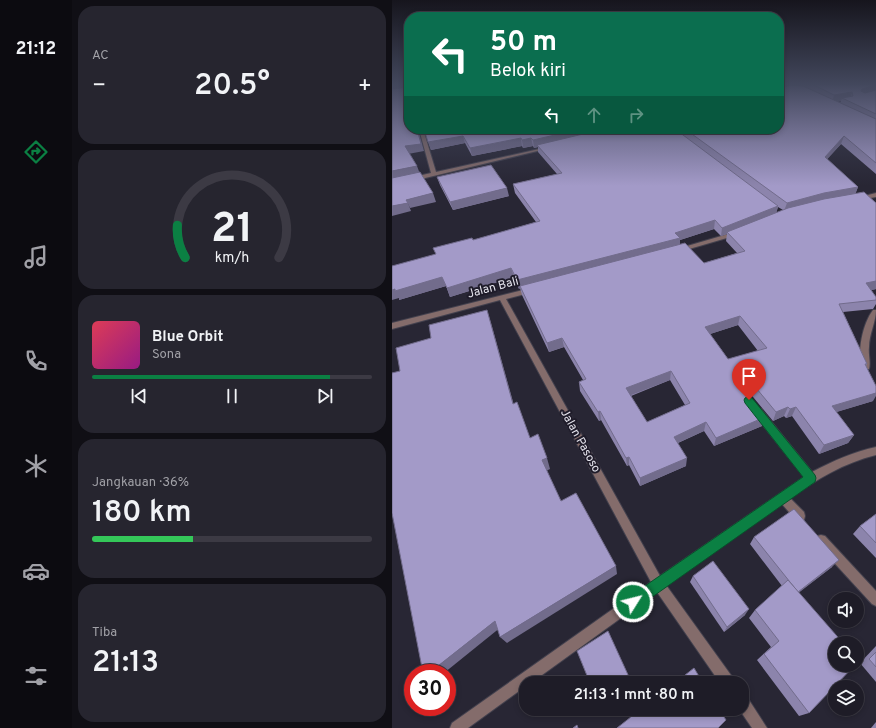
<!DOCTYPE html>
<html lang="id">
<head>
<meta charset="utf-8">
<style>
	body { margin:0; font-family:Overpass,sans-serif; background:#26252f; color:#f1f3f6; height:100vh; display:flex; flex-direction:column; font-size:15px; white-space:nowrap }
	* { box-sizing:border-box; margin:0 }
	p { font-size:13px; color:#a1a1a7 }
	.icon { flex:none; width:22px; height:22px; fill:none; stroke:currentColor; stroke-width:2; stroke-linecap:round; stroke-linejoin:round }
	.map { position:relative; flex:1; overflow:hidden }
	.drawer { display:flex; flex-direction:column; gap:6px; padding:6px; background:#100f15; width:320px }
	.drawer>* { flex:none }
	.guide { position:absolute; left:12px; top:12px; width:380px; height:122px; border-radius:16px; box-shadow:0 2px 6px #0003,0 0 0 1px #3c3a44; background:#0b6e4f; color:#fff; overflow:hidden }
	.fabs { position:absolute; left:436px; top:592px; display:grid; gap:8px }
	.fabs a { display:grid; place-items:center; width:36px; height:36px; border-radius:50%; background:#1e1c27; box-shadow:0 2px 6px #0003,0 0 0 1px #3c3a44; font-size:20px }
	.speed { position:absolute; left:12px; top:664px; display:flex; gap:8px; font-size:20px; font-weight:700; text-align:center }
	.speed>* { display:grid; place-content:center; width:52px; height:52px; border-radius:50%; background:#1e1c27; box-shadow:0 2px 6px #0003,0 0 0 1px #3c3a44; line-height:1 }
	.speed .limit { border:6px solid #d22; background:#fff; color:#111 }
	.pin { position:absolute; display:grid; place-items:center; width:34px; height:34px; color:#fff; margin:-41px -17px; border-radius:50% 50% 50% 0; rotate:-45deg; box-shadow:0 0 4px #0007 }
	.pin .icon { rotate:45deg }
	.me { position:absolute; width:44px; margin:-22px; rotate:54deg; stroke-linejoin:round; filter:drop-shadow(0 0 3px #0008) }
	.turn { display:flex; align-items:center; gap:14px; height:84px; padding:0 20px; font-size:18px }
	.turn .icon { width:52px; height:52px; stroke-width:2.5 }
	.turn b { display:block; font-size:28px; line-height:34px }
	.lanes { display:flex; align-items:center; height:38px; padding:0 20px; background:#0003; justify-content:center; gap:20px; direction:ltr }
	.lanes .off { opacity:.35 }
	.big { font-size:30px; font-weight:600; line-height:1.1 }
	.drawer .tile { flex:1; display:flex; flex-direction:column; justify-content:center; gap:6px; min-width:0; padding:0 14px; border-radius:16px; background:#26252f }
	.drawer .dial { align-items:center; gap:0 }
	.dial svg { height:104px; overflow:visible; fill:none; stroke:#3c3a44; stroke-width:7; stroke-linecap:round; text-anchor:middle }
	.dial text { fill:#f1f3f6; stroke:none }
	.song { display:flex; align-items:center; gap:12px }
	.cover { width:48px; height:48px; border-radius:6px; background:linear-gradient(135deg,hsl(350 70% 55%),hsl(310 70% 35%)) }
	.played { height:4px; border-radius:2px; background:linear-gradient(90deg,#0b8043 85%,#3c3a44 85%) }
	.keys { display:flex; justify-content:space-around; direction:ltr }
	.heat { display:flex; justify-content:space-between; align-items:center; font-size:22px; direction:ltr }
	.charge { height:6px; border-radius:3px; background:linear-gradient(90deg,#34c759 36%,#3c3a44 0) }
	.trip { position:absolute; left:127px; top:676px; width:230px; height:40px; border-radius:16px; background:#1e1c27; box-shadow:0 2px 6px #0003,0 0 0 1px #3c3a44; font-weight:600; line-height:40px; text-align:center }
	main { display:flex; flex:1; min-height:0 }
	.tab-bar { display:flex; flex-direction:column; width:72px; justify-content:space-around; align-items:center; background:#0c0b10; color:#a1a1a7 }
	.tab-bar .icon { width:28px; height:28px }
	.tab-bar .current { color:#0b8043 }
	.tab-bar b { font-size:18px; color:#f1f3f6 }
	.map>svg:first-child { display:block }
</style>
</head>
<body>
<main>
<nav class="tab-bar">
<b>21:12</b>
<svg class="icon current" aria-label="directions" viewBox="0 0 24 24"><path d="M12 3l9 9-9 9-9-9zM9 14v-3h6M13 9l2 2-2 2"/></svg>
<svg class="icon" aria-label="music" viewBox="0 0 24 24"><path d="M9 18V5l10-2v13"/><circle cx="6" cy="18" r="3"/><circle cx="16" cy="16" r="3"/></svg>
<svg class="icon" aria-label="phone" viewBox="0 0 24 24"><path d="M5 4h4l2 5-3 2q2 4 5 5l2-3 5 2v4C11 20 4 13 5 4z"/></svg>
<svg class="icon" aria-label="climate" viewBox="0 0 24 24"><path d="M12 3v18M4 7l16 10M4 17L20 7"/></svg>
<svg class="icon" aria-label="car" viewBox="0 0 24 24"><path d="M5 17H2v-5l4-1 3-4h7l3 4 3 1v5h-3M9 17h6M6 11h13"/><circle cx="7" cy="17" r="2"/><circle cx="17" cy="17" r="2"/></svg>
<svg class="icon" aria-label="filters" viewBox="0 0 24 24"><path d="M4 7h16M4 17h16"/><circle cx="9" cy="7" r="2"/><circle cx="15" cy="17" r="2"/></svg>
</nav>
<section class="drawer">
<div class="tile"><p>AC</p>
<div class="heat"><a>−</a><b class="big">20.5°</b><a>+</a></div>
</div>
<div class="tile dial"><svg viewBox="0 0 100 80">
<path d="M14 69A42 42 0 1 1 86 69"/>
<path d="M14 69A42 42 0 0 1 8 44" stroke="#0b8043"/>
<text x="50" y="56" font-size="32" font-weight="700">21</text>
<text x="50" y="72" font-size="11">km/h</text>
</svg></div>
<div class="tile">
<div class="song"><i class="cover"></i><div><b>Blue Orbit</b><p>Sona</p></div></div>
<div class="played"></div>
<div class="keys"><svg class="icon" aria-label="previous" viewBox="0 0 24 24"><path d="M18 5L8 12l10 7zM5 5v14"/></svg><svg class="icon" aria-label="pause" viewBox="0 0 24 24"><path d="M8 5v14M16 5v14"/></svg><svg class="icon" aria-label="next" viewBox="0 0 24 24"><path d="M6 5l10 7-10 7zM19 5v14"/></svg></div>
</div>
<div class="tile"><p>Jangkauan · 36%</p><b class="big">180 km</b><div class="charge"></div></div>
<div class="tile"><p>Tiba</p><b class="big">21:13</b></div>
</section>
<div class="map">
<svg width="484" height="728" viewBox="0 0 484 728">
	<rect width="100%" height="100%" fill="#282634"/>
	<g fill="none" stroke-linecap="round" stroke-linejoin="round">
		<defs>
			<g id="street">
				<path d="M27,129H31L44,172L156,147L158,148L0,186V182L39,173Z"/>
				<path d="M484,193V197L467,200L464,198Z"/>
				<path d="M343,232L346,234L345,235L287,252L284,250L285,249Z"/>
				<path d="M139,288L142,290L141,292L114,299L268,576L412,477L363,415L362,412L363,409L366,408L369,409L420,472C441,461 461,452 484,447V455C452,463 425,479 398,498L412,512L413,516L412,520L408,521L404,520L390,504L274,585L341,678L342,683H328L265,592L139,683H134V686L76,728H58L60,723L259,582L108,300L0,329V323Z"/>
				<path d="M481,310H484C484,322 477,334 477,347C476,354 479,363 477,369H471C464,353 471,323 481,310Z"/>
				<path d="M429,535L433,536L484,591V606L480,604L425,544L424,540L425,536Z"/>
				<path d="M350,695L355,697L375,728H360L347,709H350Z"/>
			</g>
		</defs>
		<!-- street casing -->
		<use href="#street" stroke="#43414e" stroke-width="2"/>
		<!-- street -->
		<use href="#street" fill="#846c6b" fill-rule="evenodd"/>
	</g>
	<!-- wall -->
	<g fill="#8c84ac" fill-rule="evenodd">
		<path d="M387,84H484V174L449,144L435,159L466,187L463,194L484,289L479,290L484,297V304L481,309L451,312L475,364L474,366L481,401L444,412L462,435L456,443L427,454L400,416L394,418L392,416L381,421L352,386H349L373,417L370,426L322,446L312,431L286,443L294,466L248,486L237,465L235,466L209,420L207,421L188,391L187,382L191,380L172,347L157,352L130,295L128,288L127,289L122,277L58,297L54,286L7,300V298L43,254L81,240L144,222L123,193L121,184L165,174L146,152V147L142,148L141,146L131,148L130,146L80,156L73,143L39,150L32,129H387ZM449,101L448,103L445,102ZM386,207L391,210L384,213ZM322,229L329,236L335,234L334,241L345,253L312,263L288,244V240ZM346,325L366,351L336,359L318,334ZM278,380L293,405L255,422L239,396Z"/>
		<path d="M45,177L117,196L61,210L48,185Z"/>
		<path d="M484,514V558L461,534L468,526Z"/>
		<path d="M362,537L440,567L407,592L417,713L407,716L365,660L379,647L357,618L363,610L390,586L358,544Z"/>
		<path d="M301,576L353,615L332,632L298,582Z"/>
		<path d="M484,646V682L468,663Z"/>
		<path d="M484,722V728H479Z"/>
	</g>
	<!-- shaded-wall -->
	<g fill="#726c8c">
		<path d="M0,84H15L17,90L0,91Z"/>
		<path d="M387,84H399V87L387,90Z"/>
		<path d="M484,85V90L468,97L470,89Z"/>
		<path d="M460,92L458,99L450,98L449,101L440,102L442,95Z"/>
		<path d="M25,129H26L32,151L16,154L13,146Z"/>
		<path d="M189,129H223L145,145L146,147L142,148L141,140Z"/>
		<path d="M71,136L73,143L39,150L36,142Z"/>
		<path d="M452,136L449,144L430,165L433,157Z"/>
		<path d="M129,138L130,146L80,156L78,148Z"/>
		<path d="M139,138L141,146L131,148L130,140Z"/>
		<path d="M25,166L28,174L0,180V171Z"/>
		<path d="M466,187L463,195L392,211L395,203L432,193Z"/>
		<path d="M115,188L117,196L61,210L58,202Z"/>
		<path d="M41,193L44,202L18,208L14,200Z"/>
		<path d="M16,203L19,211L0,216V206Z"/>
		<path d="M386,206L384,215L335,232V234L329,236L330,228Z"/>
		<path d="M323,220L322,229L288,240V247L128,286V288L127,289L125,280Z"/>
		<path d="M119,268L122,277L58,297L55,288Z"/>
		<path d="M50,277L54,286L7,300V298L0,300V290Z"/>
		<path d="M484,281V289L469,293L474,283Z"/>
		<path d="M95,310L99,323L125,416L121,404Z"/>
		<path d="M348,316L346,325L312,336L313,327Z"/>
		<path d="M170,338L172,347L157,352L155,343Z"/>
		<path d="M279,371L278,380L234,397V388Z"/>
		<path d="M484,393V396L481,401L435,415L440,406Z"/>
		<path d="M396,407L392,416L381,421L384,412Z"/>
		<path d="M404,407L400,416L394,418L398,409Z"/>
		<path d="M208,411L209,420L207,421L206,412Z"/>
		<path d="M373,417L370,426L322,446L324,438Z"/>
		<path d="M314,422L312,431L281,445L282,437Z"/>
		<path d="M462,435L456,443L427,454L432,445Z"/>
		<path d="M237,457V465L235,466L234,458Z"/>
		<path d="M155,458L158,469L154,471L150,460Z"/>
		<path d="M295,458L294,466L248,486V478Z"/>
		<path d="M447,560L440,567L400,598L406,592Z"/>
		<path d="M224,566L225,574L115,643L108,637Z"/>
		<path d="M357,609L353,615L332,632L335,627Z"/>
		<path d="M103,621L109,627L52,673H37Z"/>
		<path d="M237,677V681L234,683H229Z"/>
	</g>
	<!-- building -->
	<g fill="#a39ac8" stroke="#726c8c" fill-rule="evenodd">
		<path d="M15,84H17V129H25L29,144L13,146L25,166L0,171V89L16,87Z"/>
		<path d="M387,84V86L389,87L401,85L411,86L484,119V163L452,136L433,157L466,187L432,193L395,203L293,129H387Z"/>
		<path d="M420,84H484V85L470,89L469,91L473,93L484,90V114L450,98L461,96L460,92L442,95Z"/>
		<path d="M32,129H189L141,140L139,138L130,140L129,138L78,148L71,136L36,142Z"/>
		<path d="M212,129H283L386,206L330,228L323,220L283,233L288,238L125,280L119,268L55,288L50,277L3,291V289L0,290V266L44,254L41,248L80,238L81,240L148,221L121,184L170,173L145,145Z"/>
		<path d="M99,165L115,188L58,202L45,177Z"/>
		<path d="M28,172L41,193L14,200L16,203L0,206V178Z"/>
		<path d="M472,192L484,203V281L474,283L484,297V300L447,304L475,364H473L484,386V393L440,406L462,435L432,445L404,407L398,409L396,407L384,412L355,377L348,376L345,379L346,383L373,417L324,438L314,422L282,437L295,458L248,478L237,457L234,458L208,411L206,412L187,382L194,379L170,338L155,343L128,286L293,243L312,263L353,251L335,232L396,208L432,199ZM348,316L375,348L336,359L313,327ZM279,371L298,403L255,422L234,388Z"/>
		<path d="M95,310L121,404L125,402L138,438L146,434L155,458L150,460L169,501L184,493L224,566L108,637L103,621L37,673H31L0,513V373L8,371L4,348L39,338L37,325Z"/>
		<path d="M402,509L447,560L406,592L362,537Z"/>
		<path d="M484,514V543L468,526Z"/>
		<path d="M321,561L357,609L335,627L301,576Z"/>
		<path d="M396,580L451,643H443V665H463L417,713L372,654L387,641L363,610Z"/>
		<path d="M216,631L237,677L229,683H198L185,651Z"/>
		<path d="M484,652V667L477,659Z"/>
		<path d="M302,668L311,683H283Z"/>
		<path d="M249,709H327L334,720L326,728H225Z"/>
		<path d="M185,725L186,728H181Z"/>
	</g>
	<!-- sky -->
	<linearGradient id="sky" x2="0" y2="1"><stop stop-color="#16151d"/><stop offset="0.45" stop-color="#42475c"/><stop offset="1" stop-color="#42475c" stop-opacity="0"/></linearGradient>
	<rect width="484" height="186" fill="url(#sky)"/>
	<!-- route -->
	<path fill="#0b8043" stroke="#07532c" d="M357,396L360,398L423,475L424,478L423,482L246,607L241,609L237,607L235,602L237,597L411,477L353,403L352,400L353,398Z"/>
	<g text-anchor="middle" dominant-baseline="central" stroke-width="4" stroke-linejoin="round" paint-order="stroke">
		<!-- street labels -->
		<g font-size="12" fill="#e6e5ee" stroke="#1f1c2a">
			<text transform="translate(101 288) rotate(-15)">Jalan Bali</text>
			<text transform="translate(188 441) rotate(61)">Jalan Pasoso</text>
		</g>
	</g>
</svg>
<div class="fabs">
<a><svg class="icon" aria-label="sound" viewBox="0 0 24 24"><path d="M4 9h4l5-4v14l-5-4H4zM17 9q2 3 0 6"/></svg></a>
<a><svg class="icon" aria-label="search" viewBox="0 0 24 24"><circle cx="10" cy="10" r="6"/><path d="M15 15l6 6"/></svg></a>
<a><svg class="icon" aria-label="layers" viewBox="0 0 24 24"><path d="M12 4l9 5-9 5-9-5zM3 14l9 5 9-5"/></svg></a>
</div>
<div class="speed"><div class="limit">30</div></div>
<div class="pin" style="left:357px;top:400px;background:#d93025"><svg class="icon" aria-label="arrive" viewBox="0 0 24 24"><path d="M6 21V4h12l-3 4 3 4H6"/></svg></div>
<svg class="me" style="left:241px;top:602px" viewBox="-20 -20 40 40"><circle r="17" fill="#0b8043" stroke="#fff" stroke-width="3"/><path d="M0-11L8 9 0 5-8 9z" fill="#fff"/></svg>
<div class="trip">21:13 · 1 mnt · 80 m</div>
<div class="guide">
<div class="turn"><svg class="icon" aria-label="left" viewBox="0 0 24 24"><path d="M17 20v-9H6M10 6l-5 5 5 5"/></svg><div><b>50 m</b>Belok kiri</div></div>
<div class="lanes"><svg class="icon" aria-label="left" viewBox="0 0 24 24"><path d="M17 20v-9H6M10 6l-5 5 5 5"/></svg><svg class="icon off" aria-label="ahead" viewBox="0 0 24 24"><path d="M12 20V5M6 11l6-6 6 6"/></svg><svg class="icon off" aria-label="right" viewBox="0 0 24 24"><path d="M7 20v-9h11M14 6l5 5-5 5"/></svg></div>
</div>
</div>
</main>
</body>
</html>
